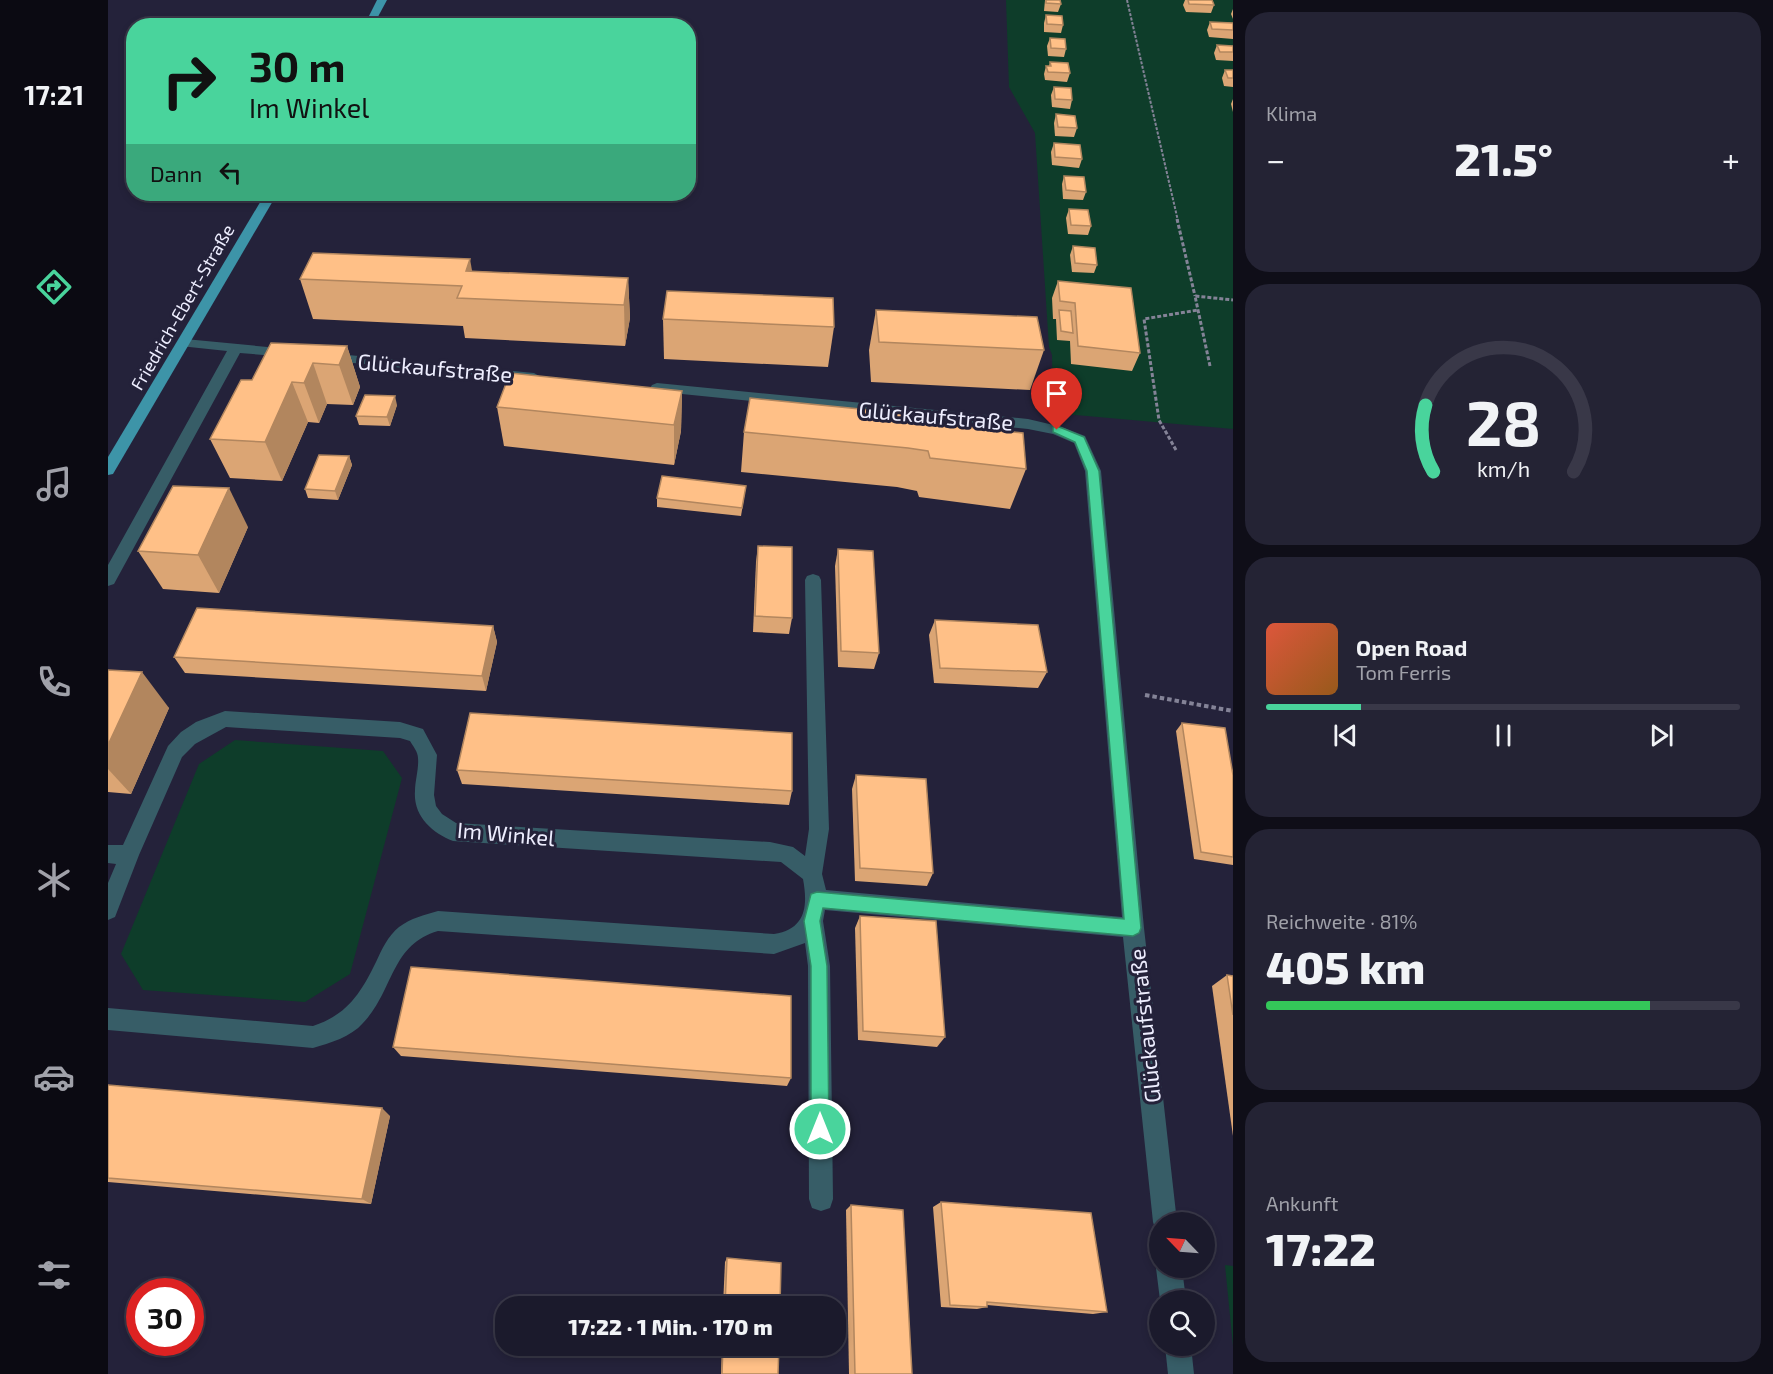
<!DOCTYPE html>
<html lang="de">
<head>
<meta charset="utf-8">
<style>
	body { margin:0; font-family:"Exo 2",sans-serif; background:#242334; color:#f1f3f6; height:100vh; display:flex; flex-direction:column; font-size:22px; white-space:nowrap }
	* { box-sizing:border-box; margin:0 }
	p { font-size:20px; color:#a0a1a9 }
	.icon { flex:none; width:33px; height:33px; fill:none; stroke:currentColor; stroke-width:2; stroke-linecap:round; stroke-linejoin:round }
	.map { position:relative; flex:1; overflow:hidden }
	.panel { display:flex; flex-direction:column; gap:12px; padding:12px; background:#0f0e18; width:540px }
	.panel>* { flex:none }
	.guide { position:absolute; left:18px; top:18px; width:570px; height:183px; border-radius:24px; box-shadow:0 3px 9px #0003,0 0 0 2px #393848; background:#49d49c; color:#111; overflow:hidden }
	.needle { width:39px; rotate:295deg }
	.buttons { position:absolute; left:1041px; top:1212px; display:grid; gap:12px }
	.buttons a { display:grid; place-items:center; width:66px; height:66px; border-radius:50%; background:#1b1a2c; box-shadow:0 3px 9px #0003,0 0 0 2px #393848; font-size:30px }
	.speed { position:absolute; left:18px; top:1278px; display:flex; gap:12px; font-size:30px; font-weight:700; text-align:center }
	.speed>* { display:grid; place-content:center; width:78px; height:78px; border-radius:50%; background:#1b1a2c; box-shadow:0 3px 9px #0003,0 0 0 2px #393848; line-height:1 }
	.speed .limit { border:9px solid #d22; background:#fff; color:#111 }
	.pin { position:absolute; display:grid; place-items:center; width:51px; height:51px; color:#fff; margin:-62px -26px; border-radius:50% 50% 50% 0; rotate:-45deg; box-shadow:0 0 6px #0007 }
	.pin .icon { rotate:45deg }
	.me { position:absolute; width:66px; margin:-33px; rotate:0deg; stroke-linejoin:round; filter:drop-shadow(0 0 4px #0008) }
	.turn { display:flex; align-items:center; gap:21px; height:126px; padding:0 24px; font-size:27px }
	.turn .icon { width:78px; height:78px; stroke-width:2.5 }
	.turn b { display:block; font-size:42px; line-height:51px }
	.then { display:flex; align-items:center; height:57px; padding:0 24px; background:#0003; gap:12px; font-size:22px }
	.big { font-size:45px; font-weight:800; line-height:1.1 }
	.panel .widget { flex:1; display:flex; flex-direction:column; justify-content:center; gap:9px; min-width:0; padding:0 21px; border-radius:24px; background:#242334 }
	.panel .dial { align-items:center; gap:0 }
	.dial svg { height:156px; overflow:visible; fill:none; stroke:#393848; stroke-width:7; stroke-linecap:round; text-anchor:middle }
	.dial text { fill:#f1f3f6; stroke:none }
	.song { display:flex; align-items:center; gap:18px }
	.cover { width:72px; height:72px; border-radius:9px; background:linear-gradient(135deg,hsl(10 70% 55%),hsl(30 70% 35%)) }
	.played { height:6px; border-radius:3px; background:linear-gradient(90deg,#49d49c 20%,#393848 20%) }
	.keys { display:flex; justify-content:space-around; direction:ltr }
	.heat { display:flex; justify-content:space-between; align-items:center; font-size:33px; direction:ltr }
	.charge { height:9px; border-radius:4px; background:linear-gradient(90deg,#34c759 81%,#393848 0) }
	.trip { position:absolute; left:387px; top:1296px; width:351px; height:60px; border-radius:24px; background:#1b1a2c; box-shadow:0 3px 9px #0003,0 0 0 2px #393848; font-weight:800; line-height:60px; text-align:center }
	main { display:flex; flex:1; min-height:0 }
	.dock { display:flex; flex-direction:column; width:108px; justify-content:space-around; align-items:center; background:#0b0a12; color:#a0a1a9 }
	.dock .icon { width:42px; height:42px }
	.dock .selected { color:#49d49c }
	.dock b { font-size:27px; color:#f1f3f6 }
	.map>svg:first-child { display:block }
</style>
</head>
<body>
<main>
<nav class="dock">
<b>17:21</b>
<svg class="icon selected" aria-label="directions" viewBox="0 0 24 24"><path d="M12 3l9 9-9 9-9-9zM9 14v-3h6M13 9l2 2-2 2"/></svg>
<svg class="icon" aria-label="music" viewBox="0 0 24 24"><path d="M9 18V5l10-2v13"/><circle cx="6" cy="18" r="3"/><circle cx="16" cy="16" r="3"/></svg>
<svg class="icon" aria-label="phone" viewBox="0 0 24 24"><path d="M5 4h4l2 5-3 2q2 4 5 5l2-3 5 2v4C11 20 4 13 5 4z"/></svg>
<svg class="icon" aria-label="climate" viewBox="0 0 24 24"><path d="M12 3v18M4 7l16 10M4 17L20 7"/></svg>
<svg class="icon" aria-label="car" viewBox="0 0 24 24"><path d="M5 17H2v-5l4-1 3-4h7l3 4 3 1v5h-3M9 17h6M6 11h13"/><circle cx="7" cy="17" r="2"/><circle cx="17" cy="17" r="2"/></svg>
<svg class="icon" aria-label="filters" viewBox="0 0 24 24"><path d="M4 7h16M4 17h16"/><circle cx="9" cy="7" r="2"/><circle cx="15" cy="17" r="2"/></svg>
</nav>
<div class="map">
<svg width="1125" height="1374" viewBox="0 0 1125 1374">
	<rect width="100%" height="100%" fill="#24223a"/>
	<!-- green -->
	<g fill="#0e3d2a">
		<path d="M898,0H1125V429L945,413L944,355L941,347L927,133L901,87Z"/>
		<path d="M127,740L275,751L294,778L242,974L197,1002L35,990L13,954L91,764Z"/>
		<path d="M1117,1265L1125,1266V1346Z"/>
	</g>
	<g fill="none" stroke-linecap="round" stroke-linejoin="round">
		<!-- path-far2 -->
		<path stroke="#848397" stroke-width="2" stroke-dasharray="3 1.5" stroke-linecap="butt" d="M1019,0L1070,221"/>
		<!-- path-far1 -->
		<g stroke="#848397" stroke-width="3" stroke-dasharray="4 2" stroke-linecap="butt">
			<path d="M1069,219L1087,296"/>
			<path d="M1102,366L1087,296L1125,300"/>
			<path d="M1068,450L1051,420L1036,319L1090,310"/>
		</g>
		<!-- path -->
		<path stroke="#848397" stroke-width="4" stroke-dasharray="4.5 3" stroke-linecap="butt" d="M1037,695L1125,711"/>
		<!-- minor -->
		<g fill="#375d67" fill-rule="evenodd">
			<path d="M77,339L181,349L188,353L181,357L132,353L6,584L0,586V565L119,351L72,346L70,343Z"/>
			<path d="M220,353L426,373L433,377L426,381L215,360L213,357L215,354Z"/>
			<path d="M549,383L920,419L954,427L977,436L993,471L1036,928L1069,1222H1052V1232L1048,1231L1045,1222L1015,937L717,910L715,921L722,966L725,1199L722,1208L713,1211L704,1208L701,1199L700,966L697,943L666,954L330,931C282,945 286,991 255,1023C243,1037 222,1043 205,1048L0,1030V1008L205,1026C239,1015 253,993 268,962C274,949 280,936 291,927C303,918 316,915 330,911L666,934C698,929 700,906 695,879L673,862L345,841C324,833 305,816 307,791C307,781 311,768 310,758C310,752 305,746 302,741L292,738L118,727L87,744L74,757L31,855L7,917L0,920V883L8,864L0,863V845H15L60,746L73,732L88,722L117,711L292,722L315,729L329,755L326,795L328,806L334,814L348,823L662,842L685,847L697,856L701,829L697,580L699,576L705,574L711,576L713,580L721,829L714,874L718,890L1014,917L977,471L966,443L945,434L920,429L544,391L542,388L544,385Z"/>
			<path d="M1052,1260V1268H1074L1078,1300H1052L1048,1268Z"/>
			<path d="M1057,1346H1083L1086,1374H1060Z"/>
		</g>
		<!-- major -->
		<g fill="#3d94a8" fill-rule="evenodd">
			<path d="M269,0H279L265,26H256Z"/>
			<path d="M157,194H169L5,474L0,475V457Z"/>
		</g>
	</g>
	<!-- wall -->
	<g fill="#dba574">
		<path d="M937,0H952L953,4L950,12L936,11Z"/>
		<path d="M1077,0H1104L1106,5L1103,13L1078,12L1075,5Z"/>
		<path d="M1125,9V19L1123,14Z"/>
		<path d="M938,15L955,25L953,33L936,32V23Z"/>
		<path d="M1102,22L1125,23V39L1101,37L1099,30Z"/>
		<path d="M942,38L958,49L956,57L940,56L939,46Z"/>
		<path d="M1109,45L1125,46V61L1108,60L1106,53Z"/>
		<path d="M942,62L962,73L959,82L937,80L936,74L938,66H941Z"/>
		<path d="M1117,70H1125V87L1116,86L1114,78Z"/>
		<path d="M946,87L964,100L962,109L944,107L943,95Z"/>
		<path d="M1125,99V112L1123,104Z"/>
		<path d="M948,114L969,128L966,137L947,136L946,123Z"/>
		<path d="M946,143L974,159L971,168L944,165L943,152Z"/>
		<path d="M956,176L978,192L975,200L955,199L954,184Z"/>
		<path d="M961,209L983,226L980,235L960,234L958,218Z"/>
		<path d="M965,246L989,265L986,273L964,272L962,255Z"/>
		<path d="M364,271L520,278L522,318L517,346L357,338L355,326L205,319L192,279Z"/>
		<path d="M950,281L1032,353L1024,371L963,364L962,341L949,340L948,319H945L944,298Z"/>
		<path d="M768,310L936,350L922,390L763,382L761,350Z"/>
		<path d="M555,319L726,327L720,367L556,359Z"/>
		<path d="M239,346L252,387L245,405L219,404L211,423L200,422L174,481L122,478L102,439L144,380Z"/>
		<path d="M574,391L573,431L566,465L396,446L389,407Z"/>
		<path d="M289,405L282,426L251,425L248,416Z"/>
		<path d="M822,423L918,469L902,509L811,497L809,491L789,487L633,472L636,432Z"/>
		<path d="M241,456L244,465L230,500L200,498L197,489Z"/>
		<path d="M638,486L633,516L549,507V498Z"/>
		<path d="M140,527L111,593L55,589L30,551Z"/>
		<path d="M650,546L684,618L681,634L645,632L648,562Z"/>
		<path d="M730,549L771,653L766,669L730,667L727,566Z"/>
		<path d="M827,620L939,672L930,688L826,683L821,635Z"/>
		<path d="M385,626L389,642L378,691L77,673L66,657Z"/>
		<path d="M0,670L61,708L23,794L0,792Z"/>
		<path d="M1074,723L1125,775V865L1086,859L1068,731Z"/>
		<path d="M349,770L684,791L681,805L354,784Z"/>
		<path d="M748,775L825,873L819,886L747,881L744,789Z"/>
		<path d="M752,916L837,1037L829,1047L750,1040L747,928Z"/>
		<path d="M1119,975L1125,976V1136L1104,986Z"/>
		<path d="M285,1047L683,1078L679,1086L293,1056Z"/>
		<path d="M0,1085L282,1116L263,1204L0,1182Z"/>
		<path d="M833,1202L999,1312L985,1314L879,1305V1307L869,1309L833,1307L825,1207Z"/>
		<path d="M743,1205L804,1374H741L738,1210Z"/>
		<path d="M619,1258L672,1306H615L617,1262Z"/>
		<path d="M614,1346H671L670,1374H613Z"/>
	</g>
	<!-- shaded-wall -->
	<g fill="#b2865e">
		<path d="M362,259L369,299L358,271Z"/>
		<path d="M520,278L522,318L517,346L516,305Z"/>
		<path d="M239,346L252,387L245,405L231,365Z"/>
		<path d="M205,363L219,404L211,423L196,383Z"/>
		<path d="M184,382L200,422L174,481L157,442Z"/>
		<path d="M574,391L573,431L566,465V425Z"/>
		<path d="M287,396L289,405L282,426L279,417Z"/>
		<path d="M241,456L244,465L230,500L227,491Z"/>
		<path d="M121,488L140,527L111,593L90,555Z"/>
		<path d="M385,626L389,642L378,691L374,676Z"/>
		<path d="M34,672L61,708L23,794L0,769V745Z"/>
		<path d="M274,1108L282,1116L263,1204L254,1199Z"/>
	</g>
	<!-- building -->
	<g fill="#ffc087" stroke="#b2865e" stroke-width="1.5">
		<path d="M938,0H952L953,4L938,3Z"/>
		<path d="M1080,0H1104L1106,5L1081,4Z"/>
		<path d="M938,15L954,16L955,25L939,24Z"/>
		<path d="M1102,22L1125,23V30L1104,29Z"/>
		<path d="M942,38L957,39L958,49L943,48Z"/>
		<path d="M1109,45L1125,46V52H1112Z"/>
		<path d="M942,62L960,63L962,73L940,72L938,66H943Z"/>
		<path d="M1117,70H1125V78H1120Z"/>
		<path d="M946,87L963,88L964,100L947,99Z"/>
		<path d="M948,114L967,116L969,128L950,127Z"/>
		<path d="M946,143L972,145L974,159L947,157Z"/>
		<path d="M956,176L976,177L978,192L958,190Z"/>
		<path d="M961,209L980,210L983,226L963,225Z"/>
		<path d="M965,246L987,248L989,265L967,263Z"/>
		<path d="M205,253L362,259L358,271L520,278L516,305L349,298L354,286L192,279Z"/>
		<path d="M950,281L1023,288L1032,353L970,346L967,303L952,301Z"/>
		<path d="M559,291L725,298L726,327L555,319Z"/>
		<path d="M768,310L929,317L936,350L771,342Z"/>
		<path d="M951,310L963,311L965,333L953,331Z"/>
		<path d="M163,343L239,346L231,365L205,363L196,383L184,382L157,442L102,439L133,380H144Z"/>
		<path d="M402,373L574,391L566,425L389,407Z"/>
		<path d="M257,395L287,396L279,417L248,416Z"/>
		<path d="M642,398L822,416V423L915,433L918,469L822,458L820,451L800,448L636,432Z"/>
		<path d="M211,455L241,456L227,491L197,489Z"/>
		<path d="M554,476L638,486L634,508L549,498Z"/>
		<path d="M65,486L121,488L90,555L30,551Z"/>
		<path d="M650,546L684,547V618L647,616Z"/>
		<path d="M730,549L765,551L771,653L733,651Z"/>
		<path d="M89,608L385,626L374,676L66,657Z"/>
		<path d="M827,620L930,625L939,672L832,668Z"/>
		<path d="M0,670L34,672L0,745Z"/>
		<path d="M362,713L684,733V791L349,770Z"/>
		<path d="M1074,723L1117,728L1125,775V857L1093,852Z"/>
		<path d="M748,775L818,779L825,873L752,868Z"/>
		<path d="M752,916L828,921L837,1037L755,1031Z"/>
		<path d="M303,967L683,996V1078L285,1047Z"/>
		<path d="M1119,975L1125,976V1015Z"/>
		<path d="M0,1085L274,1108L254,1199L0,1178Z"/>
		<path d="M833,1202L983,1213L999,1312L879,1302V1307L842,1305Z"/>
		<path d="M743,1205L795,1210L804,1374H747Z"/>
		<path d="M619,1258L673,1263L672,1306H617Z"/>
		<path d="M615,1346H671L670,1374H614Z"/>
	</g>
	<!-- route -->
	<path fill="#49d49c" stroke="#2f8a65" stroke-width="1.5" d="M949,426L976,437L991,471L1033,928L1031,933L1025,936L715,908L712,921L719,966L721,1129L719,1135L712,1138L706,1135L703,1129V966L696,921L703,894L709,892L1016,919L979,471L967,442L945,432V427Z"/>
	<g text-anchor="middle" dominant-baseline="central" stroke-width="6" stroke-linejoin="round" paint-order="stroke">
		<!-- far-street labels -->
		<g font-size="18" fill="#ededfe" stroke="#24223a">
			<text transform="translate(74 307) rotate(-60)">Friedrich-Ebert-Straße</text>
		</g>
		<!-- street labels -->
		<g font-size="22" fill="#ededfe" stroke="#24223a">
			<text transform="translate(327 367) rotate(5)">Glückaufstraße</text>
			<text transform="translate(828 415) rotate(5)">Glückaufstraße</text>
			<text transform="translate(398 833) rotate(5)">Im Winkel</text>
			<text transform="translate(1036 1026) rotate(-96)">Glückaufstraße</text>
		</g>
	</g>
</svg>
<div class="buttons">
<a><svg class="needle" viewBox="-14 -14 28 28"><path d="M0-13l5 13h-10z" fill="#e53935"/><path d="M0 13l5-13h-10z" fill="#a0a1a9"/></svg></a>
<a><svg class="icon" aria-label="search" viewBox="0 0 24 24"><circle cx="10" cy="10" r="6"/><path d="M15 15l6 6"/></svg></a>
</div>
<div class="speed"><div class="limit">30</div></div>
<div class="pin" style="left:949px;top:430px;background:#d93025"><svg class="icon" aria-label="arrive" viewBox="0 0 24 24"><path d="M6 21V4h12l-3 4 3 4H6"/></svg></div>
<svg class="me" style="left:712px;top:1129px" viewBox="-20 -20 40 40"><circle r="17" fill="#49d49c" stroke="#fff" stroke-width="3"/><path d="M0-11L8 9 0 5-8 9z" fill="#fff"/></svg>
<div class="trip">17:22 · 1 Min. · 170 m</div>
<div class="guide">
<div class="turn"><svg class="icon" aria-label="right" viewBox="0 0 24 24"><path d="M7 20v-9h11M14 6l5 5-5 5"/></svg><div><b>30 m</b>Im Winkel</div></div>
<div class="then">Dann<svg class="icon" aria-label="left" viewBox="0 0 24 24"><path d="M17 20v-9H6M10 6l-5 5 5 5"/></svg></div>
</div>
</div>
<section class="panel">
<div class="widget"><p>Klima</p>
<div class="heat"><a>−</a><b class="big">21.5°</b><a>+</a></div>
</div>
<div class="widget dial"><svg viewBox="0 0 100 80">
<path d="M14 69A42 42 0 1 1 86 69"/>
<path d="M14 69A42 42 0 0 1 10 35" stroke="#49d49c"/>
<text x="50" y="56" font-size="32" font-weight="700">28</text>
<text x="50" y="72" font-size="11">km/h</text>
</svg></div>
<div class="widget">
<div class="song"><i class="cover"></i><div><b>Open Road</b><p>Tom Ferris</p></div></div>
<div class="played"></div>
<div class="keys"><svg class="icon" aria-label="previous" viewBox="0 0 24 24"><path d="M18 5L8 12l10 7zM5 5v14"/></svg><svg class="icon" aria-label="pause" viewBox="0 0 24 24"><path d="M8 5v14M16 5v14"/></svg><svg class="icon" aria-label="next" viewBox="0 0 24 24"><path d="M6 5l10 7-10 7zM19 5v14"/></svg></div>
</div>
<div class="widget"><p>Reichweite · 81%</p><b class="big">405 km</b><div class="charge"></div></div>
<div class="widget"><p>Ankunft</p><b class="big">17:22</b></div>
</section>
</main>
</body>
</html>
